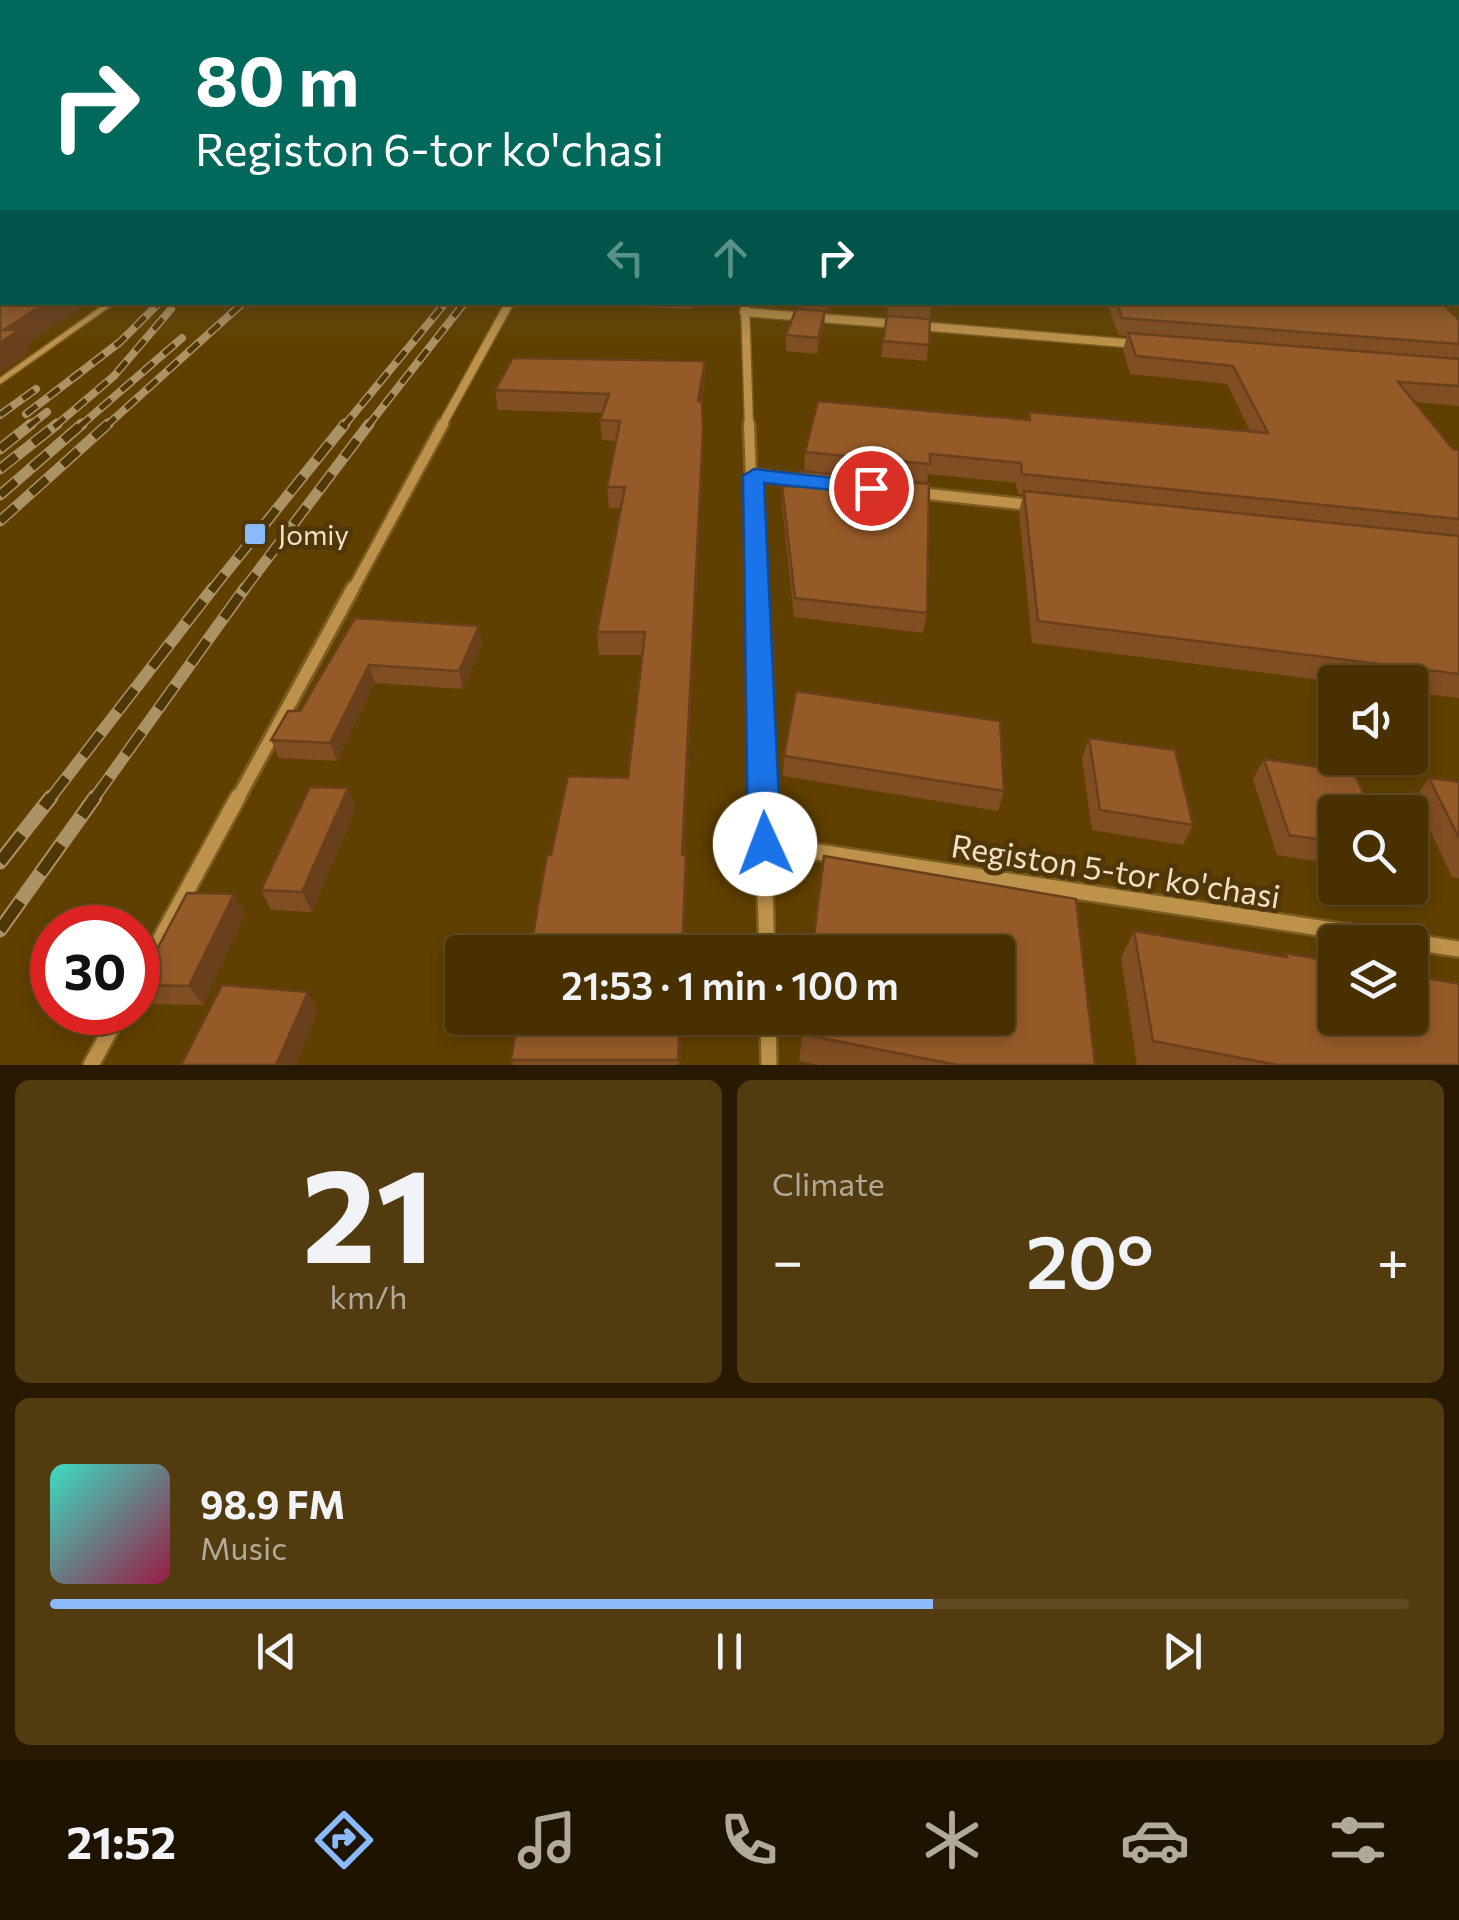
<!DOCTYPE html>
<html lang="en">
<head>
<meta charset="utf-8">
<style>
	body { margin:0; font-family:Commissioner,sans-serif; background:#523c0f; color:#f1f3f6; height:100vh; display:flex; flex-direction:column; font-size:38px; white-space:nowrap }
	* { box-sizing:border-box; margin:0 }
	p { font-size:32px; color:#b1a999 }
	.icon { flex:none; width:55px; height:55px; fill:none; stroke:currentColor; stroke-width:2; stroke-linecap:round; stroke-linejoin:round }
	.map { position:relative; height:1065px; overflow:hidden }
	.details { display:flex; flex-direction:column; gap:15px; padding:15px; background:#281a00; flex:1 }
	.details>* { flex:none }
	.banner { position:absolute; left:0px; top:0px; width:1460px; height:305px; box-shadow:0 5px 15px #0003,0 0 0 2px #604b22; background:#00695c; color:#fff; overflow:hidden }
	.fabs { position:absolute; left:1318px; top:665px; display:grid; gap:20px }
	.fabs a { display:grid; place-items:center; width:110px; height:110px; border-radius:10px; background:#483000; box-shadow:0 5px 15px #0003,0 0 0 2px #604b22; font-size:50px }
	.speed { position:absolute; left:30px; top:905px; display:flex; gap:20px; font-size:50px; font-weight:700; text-align:center }
	.speed>* { display:grid; place-content:center; width:130px; height:130px; border-radius:50%; background:#483000; box-shadow:0 5px 15px #0003,0 0 0 2px #604b22; line-height:1 }
	.speed .limit { border:15px solid #d22; background:#fff; color:#111 }
	.pin { position:absolute; display:grid; place-items:center; width:85px; height:85px; color:#fff; margin:-42px; border:5px solid #fff; border-radius:50%; box-shadow:0 2px 10px #0007 }
	.me { position:absolute; width:110px; margin:-55px; rotate:358deg; stroke-linejoin:round; filter:drop-shadow(0 0 8px #0008) }
	.turn { display:flex; align-items:center; gap:35px; height:210px; padding:0 30px; font-size:45px }
	.turn .icon { width:130px; height:130px; stroke-width:2.5 }
	.turn b { display:block; font-size:70px; line-height:85px }
	.lanes { display:flex; align-items:center; height:95px; padding:0 30px; background:#0003; justify-content:center; gap:50px; direction:ltr }
	.lanes .off { opacity:.35 }
	.big { font-size:75px; font-weight:600; line-height:1.1 }
	.details .tile { flex:1; display:flex; flex-direction:column; justify-content:center; gap:15px; min-width:0; padding:0 35px; border-radius:15px; background:#523c0f }
	.details .dial { align-items:center; gap:0 }
	.dial b { font-size:130px; line-height:1 }
	.song { display:flex; align-items:center; gap:30px }
	.cover { width:120px; height:120px; border-radius:15px; background:linear-gradient(135deg,hsl(170 70% 55%),hsl(340 70% 35%)) }
	.played { height:10px; border-radius:5px; background:linear-gradient(90deg,#8bbafc 65%,#604b22 65%) }
	.keys { display:flex; justify-content:space-around; direction:ltr }
	.heat { display:flex; justify-content:space-between; align-items:center; font-size:55px; direction:ltr }
	.details .tiles { flex:1; display:grid; gap:15px; grid-template-columns:1fr 1fr }
	.tile:last-child { grid-column:span 2 }
	.trip { position:absolute; left:445px; top:935px; width:570px; height:100px; border-radius:10px; background:#483000; box-shadow:0 5px 15px #0003,0 0 0 2px #604b22; font-weight:600; line-height:100px; text-align:center }
	.tab-bar { display:flex; height:160px; justify-content:space-around; align-items:center; background:#1d1300; color:#b1a999 }
	.tab-bar .icon { width:70px; height:70px }
	.tab-bar .on { color:#8bbafc }
	.tab-bar b { font-size:45px; color:#f1f3f6 }
	.map>svg:first-child { display:block }
</style>
</head>
<body>
<div class="map">
<svg width="1459" height="1065" viewBox="0 0 1459 1065">
	<rect width="100%" height="100%" fill="#604000"/>
	<g fill="none" stroke-linecap="round" stroke-linejoin="round">
		<defs>
			<path id="service" d="M0,381L112,302"/>
			<g id="minor-far3">
				<path d="M745,302L749,427"/>
				<path d="M744,312L898,324"/>
				<path d="M920,326L1137,344"/>
				<path d="M441,427L510,302"/>
			</g>
			<g id="minor-far2">
				<path d="M749,424L755,591"/>
				<path d="M754,475L812,482"/>
				<path d="M919,493L1031,505"/>
				<path d="M352,591L443,424"/>
			</g>
			<g id="minor-far1">
				<path d="M755,588L762,800"/>
				<path d="M237,800L353,588"/>
			</g>
			<g id="minor">
				<path d="M762,797L767,952"/>
				<path d="M765,844L1459,949"/>
				<path d="M138,980L238,797"/>
				<path d="M768,1018L769,1065"/>
				<path d="M91,1065L120,1012"/>
			</g>
			<rect id="tertiary" x="0" y="201" width="2" height="6"/>
		</defs>
		<!-- service casing -->
		<use href="#service" stroke="#7b5d23" stroke-width="8"/>
		<!-- minor-far3 casing -->
		<use href="#minor-far3" stroke="#7b5d23" stroke-width="11"/>
		<!-- minor-far2 casing -->
		<use href="#minor-far2" stroke="#7b5d23" stroke-width="15"/>
		<!-- minor-far1 casing -->
		<use href="#minor-far1" stroke="#7b5d23" stroke-width="18"/>
		<!-- minor casing -->
		<use href="#minor" stroke="#7b5d23" stroke-width="20"/>
		<!-- tertiary casing -->
		<use href="#tertiary" stroke="#7b5d23" stroke-width="4"/>
		<!-- service -->
		<use href="#service" stroke="#be924b" stroke-width="5"/>
		<!-- minor-far3 -->
		<use href="#minor-far3" stroke="#be924b" stroke-width="8"/>
		<!-- minor-far2 -->
		<use href="#minor-far2" stroke="#be924b" stroke-width="10"/>
		<!-- minor-far1 -->
		<use href="#minor-far1" stroke="#be924b" stroke-width="12"/>
		<!-- minor -->
		<use href="#minor" stroke="#be924b" stroke-width="15"/>
		<!-- tertiary -->
		<use href="#tertiary" fill="#be924b" fill-rule="evenodd"/>
		<defs>
			<g id="rail-far3">
				<path d="M26,414L120,342L160,302"/>
				<path d="M0,415L36,389"/>
				<path d="M28,427L47,412"/>
				<path d="M54,427L114,376L171,309"/>
				<path d="M79,427L182,338"/>
				<path d="M105,427L244,302"/>
				<path d="M343,427L446,302"/>
				<path d="M367,427L465,302"/>
			</g>
			<g id="rail-far2">
				<path d="M0,449L31,424"/>
				<path d="M0,469L57,424"/>
				<path d="M0,495L82,424"/>
				<path d="M0,521L108,424"/>
				<path d="M211,591L345,424"/>
				<path d="M243,591L369,424"/>
			</g>
			<g id="rail-far1">
				<path d="M49,800L213,588"/>
				<path d="M93,800L245,588"/>
			</g>
			<g id="rail">
				<path d="M0,862L51,797"/>
				<path d="M0,930L95,797"/>
			</g>
		</defs>
		<!-- rail-far3 casing -->
		<use href="#rail-far3" stroke="#ac9365" stroke-width="8"/>
		<!-- rail-far2 casing -->
		<use href="#rail-far2" stroke="#ac9365" stroke-width="11"/>
		<!-- rail-far1 casing -->
		<use href="#rail-far1" stroke="#ac9365" stroke-width="12"/>
		<!-- rail casing -->
		<use href="#rail" stroke="#ac9365" stroke-width="15"/>
		<!-- rail-far3 -->
		<use href="#rail-far3" stroke="#50370a" stroke-width="5" stroke-dasharray="14" stroke-linecap="butt"/>
		<!-- rail-far2 -->
		<use href="#rail-far2" stroke="#50370a" stroke-width="8" stroke-dasharray="21" stroke-linecap="butt"/>
		<!-- rail-far1 -->
		<use href="#rail-far1" stroke="#50370a" stroke-width="9" stroke-dasharray="28" stroke-linecap="butt"/>
		<!-- rail -->
		<use href="#rail" stroke="#50370a" stroke-width="11" stroke-dasharray="35" stroke-linecap="butt"/>
	</g>
	<!-- wall -->
	<g fill="#814d22">
		<path d="M641,302H694L692,309L642,307Z"/>
		<path d="M800,302H830L828,311H825L824,326L817,354L786,351V335L800,309Z"/>
		<path d="M889,302H931L927,361L881,357Z"/>
		<path d="M1107,302H1441L1459,344V406L1415,402L1453,449L1459,450V698L1410,692V682H1337L1032,643L1019,512L1023,495L1018,494L1016,483L928,474L927,484V613L923,633L794,617L782,504V486L797,487L804,471L805,452L1027,420L1029,412L1250,431L1227,384L1130,374L1123,350L1127,336L1118,335Z"/>
		<path d="M705,361V380L702,402L703,451L684,855L687,878L551,855L628,778L642,655H599L597,632L621,508H609L607,487L616,441L602,440L600,420L602,413L498,410L495,390Z"/>
		<path d="M355,618L479,626L482,644L463,689L375,683L337,761L279,758L271,740L300,711Z"/>
		<path d="M1089,738L1193,825L1183,845L1092,830L1082,758Z"/>
		<path d="M784,756L1004,791L998,811L783,776Z"/>
		<path d="M1264,759L1335,812V864L1277,855L1253,779Z"/>
		<path d="M1429,778L1459,782V878L1452,877L1415,798Z"/>
		<path d="M356,808L312,912L271,910L261,890Z"/>
		<path d="M234,894L245,914L203,1005L151,1004L138,986V983Z"/>
		<path d="M1134,931L1283,957L1285,953L1459,1065H1137L1121,958Z"/>
		<path d="M682,1018L680,1065H513L511,1060Z"/>
		<path d="M804,1018L1095,1065H818L799,1061Z"/>
	</g>
	<!-- shaded-wall -->
	<g fill="#693f1c">
		<path d="M47,302H89L26,345L30,352L0,373V343L4,330Z"/>
		<path d="M825,311L824,326L817,354L818,338Z"/>
		<path d="M705,361V380L699,421L698,401Z"/>
		<path d="M703,430V451L683,878L682,855Z"/>
		<path d="M479,626L482,644L463,689L459,671Z"/>
		<path d="M369,665L375,683L337,761L330,743Z"/>
		<path d="M348,788L356,808L312,912L302,892Z"/>
		<path d="M686,855L687,878L684,952H682Z"/>
		<path d="M234,894L245,914L203,1005L189,986Z"/>
		<path d="M308,992L318,1011L296,1065H276Z"/>
		<path d="M680,1018H682L680,1065H678Z"/>
	</g>
	<!-- building -->
	<g fill="#965a28" stroke="#693f1c" stroke-width="2.5">
		<path d="M1458,197H1459V244L1458,243Z"/>
		<path d="M2,246V302H47L4,330H19L0,343V247Z"/>
		<path d="M897,302H931V305Z"/>
		<path d="M1117,302H1441L1459,320V344L1122,318Z"/>
		<path d="M796,309L825,311L818,338L786,335Z"/>
		<path d="M887,316L930,319L929,345L883,341Z"/>
		<path d="M1128,333L1459,359V386L1398,382L1453,449L1459,450V519L1022,474L1021,463L930,454V464L805,452L818,401L1030,420L1029,412L1268,433L1233,366L1136,356Z"/>
		<path d="M513,358L705,361L698,401L702,402L703,430L682,855H686L682,952H530L547,855H551L568,776L628,778L645,632H597L625,487H607L620,421L600,420L609,394L495,390Z"/>
		<path d="M801,471L929,484L927,613L795,598L782,486L797,487Z"/>
		<path d="M1024,491L1459,536V674L1038,621Z"/>
		<path d="M355,618L479,626L459,671L369,665L330,743L271,740L288,711H300Z"/>
		<path d="M796,691L1000,721L1004,791L784,756Z"/>
		<path d="M1089,738L1175,750L1193,825L1100,810Z"/>
		<path d="M1264,759L1354,772L1372,812H1335V842L1289,835Z"/>
		<path d="M1429,778L1459,782V838Z"/>
		<path d="M310,787L348,788L302,892L261,890Z"/>
		<path d="M824,856L1076,899L1095,1065H958L801,1034L804,1018H998V952H812Z"/>
		<path d="M187,893L234,894L189,986L138,985Z"/>
		<path d="M1134,931L1287,957L1285,953L1335,962V1018H1410V975L1459,984V1065H1277L1153,1041Z"/>
		<path d="M222,985L308,992L276,1065H181Z"/>
		<path d="M518,1018H680L678,1060H511Z"/>
	</g>
	<!-- sky -->
	<linearGradient id="sky" x2="0" y2="1"><stop stop-color="#352300"/><stop offset="0.57" stop-color="#695937"/><stop offset="1" stop-color="#695937" stop-opacity="0"/></linearGradient>
	<rect width="1459" height="346" fill="url(#sky)"/>
	<!-- route -->
	<path fill="#1a73e8" stroke="#114b97" stroke-width="2.5" d="M754,469L871,482L882,488L871,494L764,483L781,844L776,854L765,859L753,854L748,844L743,476Z"/>
	<!-- markers -->
	<rect fill="#8bbafc" stroke="#50370a" stroke-width="4" x="243" y="522" width="24" height="24" rx="5"/>
	<g text-anchor="middle" dominant-baseline="central" stroke-width="10" stroke-linejoin="round" paint-order="stroke">
		<!-- poi labels -->
		<g font-size="28" fill="#f4e1c5" stroke="#50370a" text-anchor="start">
			<text x="278" y="534">Jomiy</text>
		</g>
		<!-- near-street labels -->
		<g font-size="32" fill="#f4e1c5" stroke="#50370a">
			<text transform="translate(1116 870) rotate(9)">Registon 5-tor ko'chasi</text>
		</g>
	</g>
</svg>
<div class="fabs">
<a><svg class="icon" aria-label="sound" viewBox="0 0 24 24"><path d="M4 9h4l5-4v14l-5-4H4zM17 9q2 3 0 6"/></svg></a>
<a><svg class="icon" aria-label="search" viewBox="0 0 24 24"><circle cx="10" cy="10" r="6"/><path d="M15 15l6 6"/></svg></a>
<a><svg class="icon" aria-label="layers" viewBox="0 0 24 24"><path d="M12 4l9 5-9 5-9-5zM3 14l9 5 9-5"/></svg></a>
</div>
<div class="speed"><div class="limit">30</div></div>
<div class="pin" style="left:871px;top:488px;background:#d93025"><svg class="icon" aria-label="arrive" viewBox="0 0 24 24"><path d="M6 21V4h12l-3 4 3 4H6"/></svg></div>
<svg class="me" style="left:765px;top:844px" viewBox="-20 -20 40 40"><circle r="19" fill="#fff"/><path d="M0-13L10 11 0 6-10 11z" fill="#1a73e8"/></svg>
<div class="trip">21:53 · 1 min · 100 m</div>
<div class="banner">
<div class="turn"><svg class="icon" aria-label="right" viewBox="0 0 24 24"><path d="M7 20v-9h11M14 6l5 5-5 5"/></svg><div><b>80 m</b>Registon 6-tor ko'chasi</div></div>
<div class="lanes"><svg class="icon off" aria-label="left" viewBox="0 0 24 24"><path d="M17 20v-9H6M10 6l-5 5 5 5"/></svg><svg class="icon off" aria-label="ahead" viewBox="0 0 24 24"><path d="M12 20V5M6 11l6-6 6 6"/></svg><svg class="icon" aria-label="right" viewBox="0 0 24 24"><path d="M7 20v-9h11M14 6l5 5-5 5"/></svg></div>
</div>
</div>
<section class="details">
<div class="tiles">
<div class="tile dial"><b>21</b><p>km/h</p></div>
<div class="tile"><p>Climate</p>
<div class="heat"><a>−</a><b class="big">20°</b><a>+</a></div>
</div>
<div class="tile">
<div class="song"><i class="cover"></i><div><b>98.9 FM</b><p>Music</p></div></div>
<div class="played"></div>
<div class="keys"><svg class="icon" aria-label="previous" viewBox="0 0 24 24"><path d="M18 5L8 12l10 7zM5 5v14"/></svg><svg class="icon" aria-label="pause" viewBox="0 0 24 24"><path d="M8 5v14M16 5v14"/></svg><svg class="icon" aria-label="next" viewBox="0 0 24 24"><path d="M6 5l10 7-10 7zM19 5v14"/></svg></div>
</div>
</div>
</section>
<nav class="tab-bar">
<b>21:52</b>
<svg class="icon on" aria-label="directions" viewBox="0 0 24 24"><path d="M12 3l9 9-9 9-9-9zM9 14v-3h6M13 9l2 2-2 2"/></svg>
<svg class="icon" aria-label="music" viewBox="0 0 24 24"><path d="M9 18V5l10-2v13"/><circle cx="6" cy="18" r="3"/><circle cx="16" cy="16" r="3"/></svg>
<svg class="icon" aria-label="phone" viewBox="0 0 24 24"><path d="M5 4h4l2 5-3 2q2 4 5 5l2-3 5 2v4C11 20 4 13 5 4z"/></svg>
<svg class="icon" aria-label="climate" viewBox="0 0 24 24"><path d="M12 3v18M4 7l16 10M4 17L20 7"/></svg>
<svg class="icon" aria-label="car" viewBox="0 0 24 24"><path d="M5 17H2v-5l4-1 3-4h7l3 4 3 1v5h-3M9 17h6M6 11h13"/><circle cx="7" cy="17" r="2"/><circle cx="17" cy="17" r="2"/></svg>
<svg class="icon" aria-label="filters" viewBox="0 0 24 24"><path d="M4 7h16M4 17h16"/><circle cx="9" cy="7" r="2"/><circle cx="15" cy="17" r="2"/></svg>
</nav>
</body>
</html>
